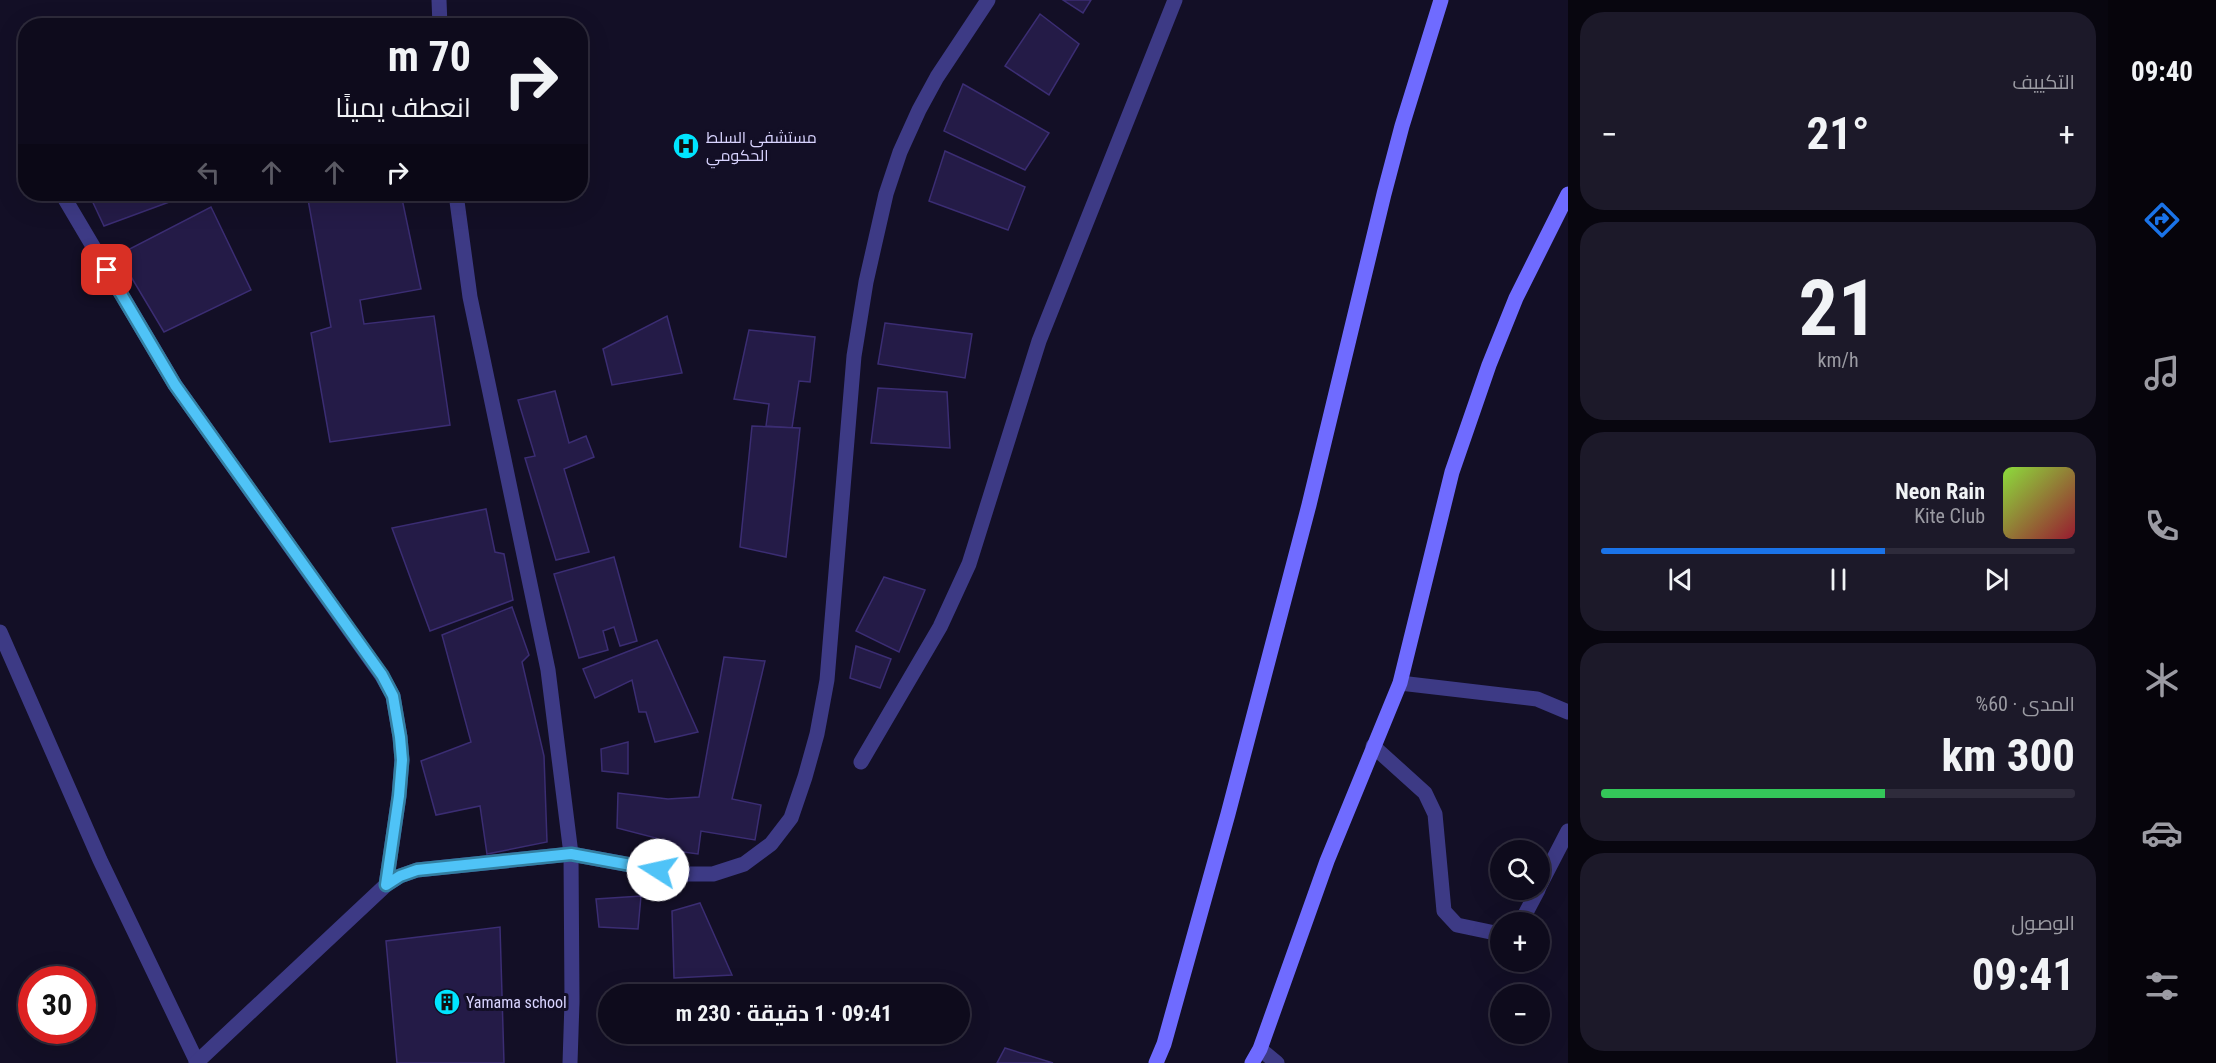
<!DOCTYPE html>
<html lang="ar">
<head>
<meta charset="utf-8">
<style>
	body { margin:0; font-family:"Roboto Condensed",Cairo,sans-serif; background:#1c1929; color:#f1f3f6; direction:rtl; height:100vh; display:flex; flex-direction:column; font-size:22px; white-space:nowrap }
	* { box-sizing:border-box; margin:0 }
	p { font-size:20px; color:#9b9ba3 }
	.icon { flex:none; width:33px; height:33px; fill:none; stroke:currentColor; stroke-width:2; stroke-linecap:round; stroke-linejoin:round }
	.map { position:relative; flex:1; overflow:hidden; direction:ltr }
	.drawer { display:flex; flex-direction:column; gap:12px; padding:12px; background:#08060f; width:540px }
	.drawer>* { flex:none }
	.guide { position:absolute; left:18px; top:18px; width:570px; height:183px; border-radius:24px; box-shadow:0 6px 24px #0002,0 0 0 2px #2e2b3b; direction:rtl; background:#0e0b1c; color:#f1f3f6; overflow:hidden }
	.buttons { position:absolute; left:1490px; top:840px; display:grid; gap:12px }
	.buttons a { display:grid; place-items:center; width:60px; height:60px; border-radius:50%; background:#0e0b1c; box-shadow:0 6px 24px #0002,0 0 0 2px #2e2b3b; font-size:30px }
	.speed { position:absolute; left:18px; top:966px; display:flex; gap:12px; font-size:30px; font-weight:700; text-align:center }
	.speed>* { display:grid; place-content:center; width:78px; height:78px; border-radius:50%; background:#0e0b1c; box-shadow:0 6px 24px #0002,0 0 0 2px #2e2b3b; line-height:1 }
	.speed .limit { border:9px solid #d22; background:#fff; color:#111 }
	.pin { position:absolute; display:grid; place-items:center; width:51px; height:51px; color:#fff; margin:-26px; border-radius:12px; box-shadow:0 3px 9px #0006 }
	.me { position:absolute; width:66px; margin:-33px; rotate:280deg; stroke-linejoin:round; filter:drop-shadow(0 0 4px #0008) }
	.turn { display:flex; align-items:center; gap:21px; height:126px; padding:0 18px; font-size:27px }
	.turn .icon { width:78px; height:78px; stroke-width:2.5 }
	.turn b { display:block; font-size:42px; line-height:51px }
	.lanes { display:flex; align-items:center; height:57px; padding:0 18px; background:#0003; justify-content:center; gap:30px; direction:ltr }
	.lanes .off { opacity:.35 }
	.big { font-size:45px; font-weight:700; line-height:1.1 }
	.drawer .card { flex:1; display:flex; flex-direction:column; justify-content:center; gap:9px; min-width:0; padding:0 21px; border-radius:24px; background:#1c1929 }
	.drawer .dial { align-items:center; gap:0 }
	.dial b { font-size:78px; line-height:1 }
	.song { display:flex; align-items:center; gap:18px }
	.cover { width:72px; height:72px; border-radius:9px; background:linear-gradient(135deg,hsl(90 70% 55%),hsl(350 70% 35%)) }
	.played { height:6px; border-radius:3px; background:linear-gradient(90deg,#1a73e8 60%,#2e2b3b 60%) }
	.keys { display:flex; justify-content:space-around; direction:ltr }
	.heat { display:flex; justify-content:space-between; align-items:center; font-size:33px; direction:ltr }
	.charge { height:9px; border-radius:4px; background:linear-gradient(90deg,#34c759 60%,#2e2b3b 0) }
	.trip { position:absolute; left:598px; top:984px; width:372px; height:60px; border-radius:30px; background:#0e0b1c; box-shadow:0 6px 24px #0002,0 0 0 2px #2e2b3b; font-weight:700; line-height:60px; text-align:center; direction:rtl }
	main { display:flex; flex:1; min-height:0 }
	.dock { display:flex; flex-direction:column; width:108px; justify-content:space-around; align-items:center; background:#06040b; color:#9b9ba3 }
	.dock .icon { width:42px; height:42px }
	.dock .active { color:#1a73e8 }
	.dock b { font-size:27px; color:#f1f3f6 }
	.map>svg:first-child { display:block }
</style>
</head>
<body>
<main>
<nav class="dock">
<b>09:40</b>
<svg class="icon active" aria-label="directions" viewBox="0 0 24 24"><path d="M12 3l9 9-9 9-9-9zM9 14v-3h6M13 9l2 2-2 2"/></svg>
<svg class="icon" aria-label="music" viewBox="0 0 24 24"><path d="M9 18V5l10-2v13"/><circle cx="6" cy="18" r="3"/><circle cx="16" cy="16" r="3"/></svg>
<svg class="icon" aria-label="phone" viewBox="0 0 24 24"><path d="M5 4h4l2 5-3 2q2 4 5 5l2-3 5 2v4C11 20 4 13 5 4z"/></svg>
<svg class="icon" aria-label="climate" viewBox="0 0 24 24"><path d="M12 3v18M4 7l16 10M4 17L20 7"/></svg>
<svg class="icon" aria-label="car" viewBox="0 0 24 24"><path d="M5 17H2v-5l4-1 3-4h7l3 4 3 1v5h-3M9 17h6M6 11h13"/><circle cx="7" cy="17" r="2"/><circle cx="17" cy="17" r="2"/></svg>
<svg class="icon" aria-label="filters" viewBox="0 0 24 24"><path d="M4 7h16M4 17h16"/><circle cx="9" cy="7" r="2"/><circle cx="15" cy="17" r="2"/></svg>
</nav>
<section class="drawer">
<div class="card"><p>التكييف</p>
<div class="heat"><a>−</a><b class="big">21°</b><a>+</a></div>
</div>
<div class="card dial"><b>21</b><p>km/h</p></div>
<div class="card">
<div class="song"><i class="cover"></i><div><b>Neon Rain</b><p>Kite Club</p></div></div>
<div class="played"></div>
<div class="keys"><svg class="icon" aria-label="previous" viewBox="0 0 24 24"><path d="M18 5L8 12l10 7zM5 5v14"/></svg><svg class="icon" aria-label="pause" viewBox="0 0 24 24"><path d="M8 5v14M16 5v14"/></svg><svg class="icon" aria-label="next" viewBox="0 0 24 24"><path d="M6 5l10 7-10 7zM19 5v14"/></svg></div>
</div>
<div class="card"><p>المدى · 60%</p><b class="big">300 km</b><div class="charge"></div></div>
<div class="card"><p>الوصول</p><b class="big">09:41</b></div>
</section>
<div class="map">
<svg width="1568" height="1063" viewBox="0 0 1568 1063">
	<rect width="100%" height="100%" fill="#130f26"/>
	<!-- building -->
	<g fill="#241b47" stroke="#3b2d73" stroke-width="1.5">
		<path d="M1063,0H1091L1083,13Z"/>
		<path d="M1040,14L1079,44L1049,95L1005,66Z"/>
		<path d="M963,84L1049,133L1025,170L944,131Z"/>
		<path d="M945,151L1025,187L1008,230L929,201Z"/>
		<path d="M89,194H191L104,226Z"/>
		<path d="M307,194H401L421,289L360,300L364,324L434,316L450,425L330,442L311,333L331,327Z"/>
		<path d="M211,207L251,290L164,332L118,255Z"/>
		<path d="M667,316L682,373L612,385L603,349Z"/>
		<path d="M885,323L972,334L965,378L878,364Z"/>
		<path d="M749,330L815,337L810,382L799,381L792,428L766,426L769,404L734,399Z"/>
		<path d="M878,388L947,392L950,448L871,443Z"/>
		<path d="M555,391L569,443L586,436L594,457L564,469L589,552L556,560L525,458L535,456L518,400Z"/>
		<path d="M752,426L800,428L786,557L740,547Z"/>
		<path d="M486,509L495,552L504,554L513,600L430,631L392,528Z"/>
		<path d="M614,557L637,641L620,646L614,627L603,631L608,650L579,658L554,574Z"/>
		<path d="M884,577L925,590L899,652L856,631Z"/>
		<path d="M512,607L529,655L522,662L544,756L547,842L487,854L480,806L436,815L421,761L471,742L442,635Z"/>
		<path d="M657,640L698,732L655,742L646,712H639L632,680L595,698L583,669Z"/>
		<path d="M856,646L891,659L880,688L850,678Z"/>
		<path d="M724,657L765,661L732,799L761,805L755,840L701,831L698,854L654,848L656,838L617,828L618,793L668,799L699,797Z"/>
		<path d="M628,742V774L602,771L601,749Z"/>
		<path d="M641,896L638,929L599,927L596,899Z"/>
		<path d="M700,903L732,975L674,978L672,911Z"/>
		<path d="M500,927L504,1063H397L386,941Z"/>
		<path d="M1005,1048L1053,1063H997Z"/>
	</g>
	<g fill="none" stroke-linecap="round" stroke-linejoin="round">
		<!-- lane -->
		<g stroke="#3d3a85" stroke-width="15">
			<path d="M1400,683L1537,699L1568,712"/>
			<path d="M1373,746L1425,793L1435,814L1444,911L1457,925L1500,934"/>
			<path d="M1539,887L1568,831"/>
			<path d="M1521,922L1538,890"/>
			<path d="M1260,1049L1277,1063"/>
		</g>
		<!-- street -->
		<g stroke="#3d3a85" stroke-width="15">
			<path d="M439,0L440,26"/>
			<path d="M62,194L175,385L382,676L393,696L400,737L402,760L399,796L386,885"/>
			<path d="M456,194L470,297L548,670L571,854L572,1002L570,1063"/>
			<path d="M0,632L100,860L197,1062"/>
			<path d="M861,762L940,627L969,564L1039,341L1175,0"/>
			<path d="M196,1063L386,885L400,876L417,870L571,854L680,874H713L744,864L771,844L791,818L805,777L817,734L827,680L854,356L866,282L886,194L900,152L919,110L937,77L988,0"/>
		</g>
		<!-- secondary -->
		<g stroke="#6f6bff" stroke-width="15">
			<path d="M1156,1063L1164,1044L1228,814L1309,505L1384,194L1402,126L1441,0"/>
			<path d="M1252,1063L1260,1049L1327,861L1400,683L1452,472L1489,365L1516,298L1568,194"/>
		</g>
	</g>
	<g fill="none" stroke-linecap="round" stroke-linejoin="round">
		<defs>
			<path id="route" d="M107,270L175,385L382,675L393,696L400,737L402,760L399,796L386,885L400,876L417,870L571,854L658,870"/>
		</defs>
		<!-- route casing -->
		<use href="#route" stroke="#337fa1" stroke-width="15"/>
		<!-- route -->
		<use href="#route" stroke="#4fc3f7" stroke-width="10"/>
	</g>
	<!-- icons -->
	<defs>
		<symbol id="hospital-disc" viewBox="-11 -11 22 22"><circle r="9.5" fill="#00e5ff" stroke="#130f26"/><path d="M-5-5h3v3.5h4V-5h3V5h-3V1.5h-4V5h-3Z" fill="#111"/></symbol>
		<symbol id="building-disc" viewBox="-11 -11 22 22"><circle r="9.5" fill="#00e5ff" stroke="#130f26"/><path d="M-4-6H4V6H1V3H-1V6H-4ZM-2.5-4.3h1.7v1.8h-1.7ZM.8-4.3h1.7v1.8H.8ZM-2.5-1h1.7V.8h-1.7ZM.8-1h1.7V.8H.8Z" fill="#111"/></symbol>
	</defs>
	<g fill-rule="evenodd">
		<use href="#hospital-disc" x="671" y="131" width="30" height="30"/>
		<use href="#building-disc" x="432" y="987" width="30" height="30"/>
	</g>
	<g text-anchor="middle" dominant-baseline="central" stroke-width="6" stroke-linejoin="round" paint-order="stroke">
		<!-- poi labels -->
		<g font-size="16" fill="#d9d4ff" stroke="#130f26" text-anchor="start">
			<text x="706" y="137">مستشفى السلط<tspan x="706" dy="18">الحكومي</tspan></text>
			<text x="466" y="1002">Yamama school</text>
		</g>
	</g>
</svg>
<div class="buttons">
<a><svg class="icon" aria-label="search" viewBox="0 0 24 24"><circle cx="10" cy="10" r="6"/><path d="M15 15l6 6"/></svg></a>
<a>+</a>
<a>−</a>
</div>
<div class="speed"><div class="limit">30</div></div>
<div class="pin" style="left:107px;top:270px;background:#d93025"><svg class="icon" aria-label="arrive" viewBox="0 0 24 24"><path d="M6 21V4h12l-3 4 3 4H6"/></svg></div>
<svg class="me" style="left:658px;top:870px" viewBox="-20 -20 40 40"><circle r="19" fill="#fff"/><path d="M0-13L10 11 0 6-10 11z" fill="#4fc3f7"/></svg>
<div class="trip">09:41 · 1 دقيقة · 230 m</div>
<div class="guide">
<div class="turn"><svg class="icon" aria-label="right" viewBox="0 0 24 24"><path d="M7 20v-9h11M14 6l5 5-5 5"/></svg><div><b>70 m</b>انعطف يمينًا</div></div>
<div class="lanes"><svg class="icon off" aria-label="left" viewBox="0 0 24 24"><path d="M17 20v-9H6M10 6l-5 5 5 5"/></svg><svg class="icon off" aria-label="ahead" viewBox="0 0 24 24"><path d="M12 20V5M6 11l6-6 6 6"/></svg><svg class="icon off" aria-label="ahead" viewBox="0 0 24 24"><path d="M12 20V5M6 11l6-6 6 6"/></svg><svg class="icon" aria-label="right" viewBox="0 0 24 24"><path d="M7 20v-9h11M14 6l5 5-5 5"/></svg></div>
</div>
</div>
</main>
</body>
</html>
